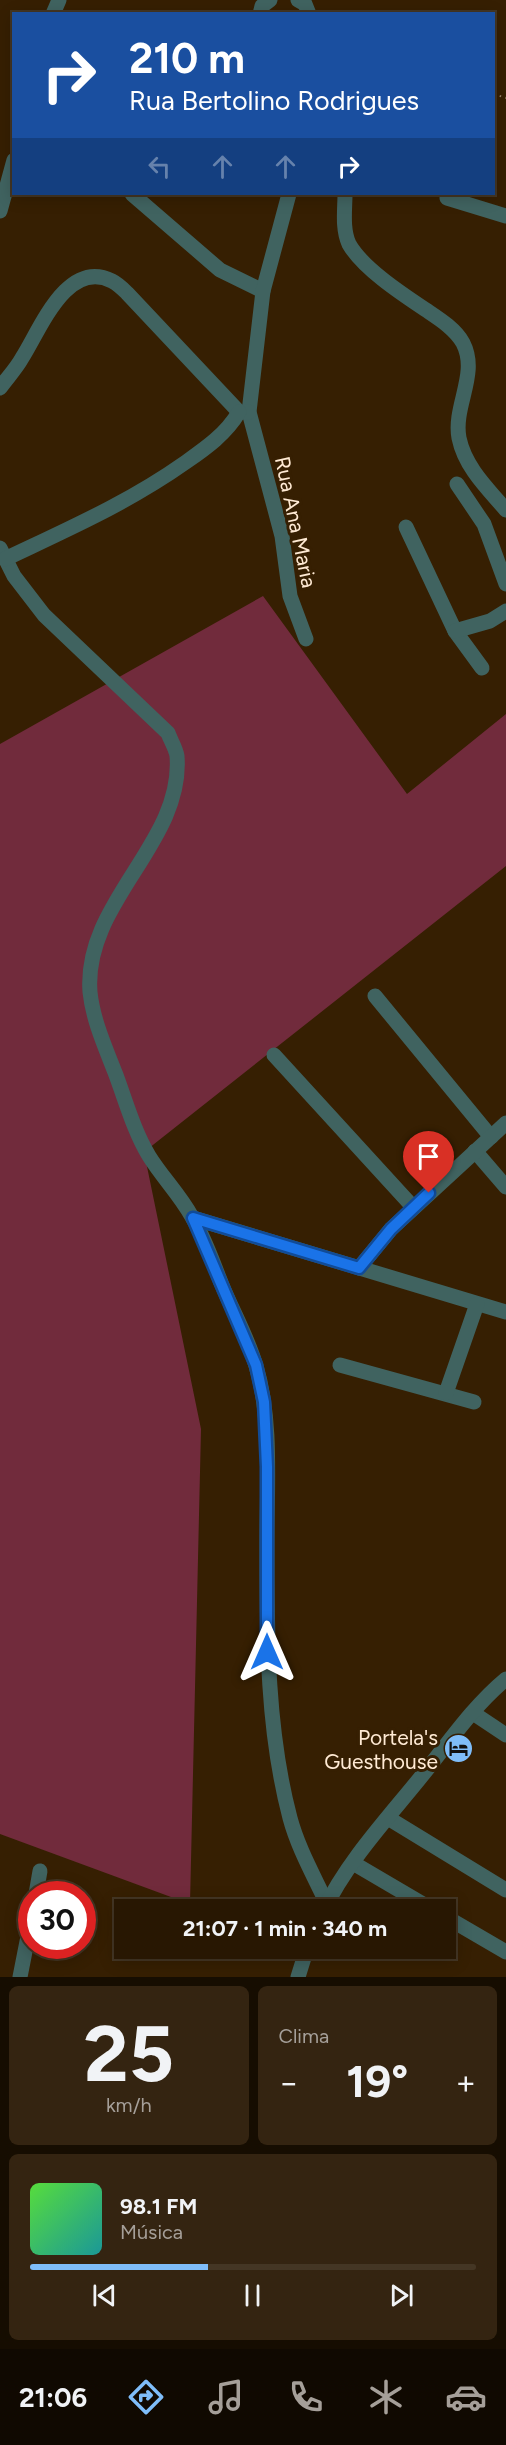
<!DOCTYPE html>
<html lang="pt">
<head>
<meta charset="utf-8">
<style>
	body { margin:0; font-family:Figtree,sans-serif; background:#342411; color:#f1f3f6; height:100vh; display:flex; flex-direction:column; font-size:22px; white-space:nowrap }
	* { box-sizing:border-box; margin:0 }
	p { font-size:20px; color:#a59f99 }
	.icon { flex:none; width:33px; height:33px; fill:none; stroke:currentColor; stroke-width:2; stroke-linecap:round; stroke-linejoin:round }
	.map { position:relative; height:1977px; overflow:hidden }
	.panel { display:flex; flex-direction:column; gap:9px; padding:9px; background:#160d01; flex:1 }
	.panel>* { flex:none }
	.top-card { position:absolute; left:12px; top:12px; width:483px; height:183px; border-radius:0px; box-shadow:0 3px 15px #0003,0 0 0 2px #443624; background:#1a4fa0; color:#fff; overflow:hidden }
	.speed { position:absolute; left:18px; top:1881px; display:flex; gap:12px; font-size:30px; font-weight:700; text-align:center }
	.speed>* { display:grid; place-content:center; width:78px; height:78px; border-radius:50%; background:#281702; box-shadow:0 3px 15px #0003,0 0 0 2px #443624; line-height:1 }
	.speed .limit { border:9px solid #d22; background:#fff; color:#111 }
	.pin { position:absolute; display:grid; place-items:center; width:51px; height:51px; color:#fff; margin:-62px -26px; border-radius:50% 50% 50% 0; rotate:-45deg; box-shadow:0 0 6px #0007 }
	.pin .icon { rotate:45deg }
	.me { position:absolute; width:66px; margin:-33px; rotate:0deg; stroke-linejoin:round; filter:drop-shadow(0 0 4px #0008) }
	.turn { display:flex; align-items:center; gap:21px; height:126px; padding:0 18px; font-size:27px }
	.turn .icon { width:78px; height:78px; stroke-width:2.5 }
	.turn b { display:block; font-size:42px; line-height:51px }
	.lanes { display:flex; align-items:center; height:57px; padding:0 18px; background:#0003; justify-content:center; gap:30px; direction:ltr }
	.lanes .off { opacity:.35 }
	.big { font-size:45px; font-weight:700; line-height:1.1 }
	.panel .widget { flex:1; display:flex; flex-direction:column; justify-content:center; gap:9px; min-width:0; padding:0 21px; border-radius:9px; background:#342411 }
	.panel .dial { align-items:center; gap:0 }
	.dial b { font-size:78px; line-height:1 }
	.song { display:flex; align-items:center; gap:18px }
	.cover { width:72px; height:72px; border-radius:9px; background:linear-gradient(135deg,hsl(110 70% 55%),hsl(180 70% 35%)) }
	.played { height:6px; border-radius:3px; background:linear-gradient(90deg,#7fbdf9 40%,#443624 40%) }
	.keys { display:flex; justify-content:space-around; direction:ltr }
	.heat { display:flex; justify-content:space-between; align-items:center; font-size:33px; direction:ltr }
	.panel .tiles { flex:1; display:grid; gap:9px; grid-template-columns:1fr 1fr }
	.widget:last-child { grid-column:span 2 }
	.trip { position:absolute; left:114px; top:1899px; width:342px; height:60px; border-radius:0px; background:#281702; box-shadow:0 3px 15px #0003,0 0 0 2px #443624; font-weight:700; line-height:60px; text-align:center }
	.dock { display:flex; height:96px; justify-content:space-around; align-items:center; background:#100901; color:#a59f99 }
	.dock .icon { width:42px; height:42px }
	.dock .current { color:#7fbdf9 }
	.dock b { font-size:27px; color:#f1f3f6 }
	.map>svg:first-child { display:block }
</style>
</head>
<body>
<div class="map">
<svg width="506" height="1977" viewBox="0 0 506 1977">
	<rect width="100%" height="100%" fill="#361f02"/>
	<!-- green -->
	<path fill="#712b3c" d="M263,596L407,794L506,714V866L144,1152L201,1429L190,1904L0,1834V744Z"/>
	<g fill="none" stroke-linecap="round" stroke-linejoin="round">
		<!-- path -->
		<path stroke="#988269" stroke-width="2" stroke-dasharray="1.5 4.5" stroke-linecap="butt" d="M494,94L506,98"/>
		<!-- minor -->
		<g stroke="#406360" stroke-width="15">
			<path d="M298,0L305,4L309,14"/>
			<path d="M53,14L59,0"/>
			<path d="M260,14L262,6L270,0"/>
			<path d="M132,194L220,270L263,291"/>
			<path d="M289,194L263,291L249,412L282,536L290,596L306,639"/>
			<path d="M345,194C345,209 342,229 349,244C363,269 405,296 429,312C441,320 456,330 463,343C479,374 453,406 459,438C465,467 487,488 506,510"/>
			<path d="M447,198L506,216"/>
			<path d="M0,211L14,160"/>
			<path d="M0,388C7,378 16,369 22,358C40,330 67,258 112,281C118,284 123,289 127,293L239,412H249"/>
			<path d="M457,484L484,524L506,584"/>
			<path d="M406,527L455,631L482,668"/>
			<path d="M0,548L14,576L44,615L168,733C171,741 176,749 177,756C184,843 83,902 90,992C93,1021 106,1049 116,1075C126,1102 134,1131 149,1156C162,1177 180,1195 192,1217C205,1238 213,1263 222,1285C233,1312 248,1338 256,1366C272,1419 267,1484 267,1539C267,1633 266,1727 290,1818C298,1848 314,1876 327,1904"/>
			<path d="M5,559C68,529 128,503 186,462C206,448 226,434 239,412"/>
			<path d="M455,631L490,621L506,611"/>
			<path d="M375,996L491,1137"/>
			<path d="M274,1055L413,1207"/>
			<path d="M475,1151L506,1187"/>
			<path d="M193,1218L506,1312"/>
			<path d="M359,1268L391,1229L506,1123"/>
			<path d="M340,1365L474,1402"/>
			<path d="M446,1393L477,1304"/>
			<path d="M473,1713L506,1735"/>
			<path d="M388,1818L506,1890"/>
			<path d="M353,1863L433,1910"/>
			<path d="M36,1894L40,1871"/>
			<path d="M324,1910C345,1865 385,1821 416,1783C445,1748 471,1708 506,1679"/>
			<path d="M446,1917L506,1952"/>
			<path d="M20,1977L32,1916"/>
			<path d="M298,1977L307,1948"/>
		</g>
	</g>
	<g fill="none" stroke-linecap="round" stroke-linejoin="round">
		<defs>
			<path id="route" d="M267,1652V1467L264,1402L256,1365L193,1218L359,1268L391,1229L429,1193"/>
		</defs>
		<!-- route casing -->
		<use href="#route" stroke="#114b97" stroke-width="15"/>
		<!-- route -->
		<use href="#route" stroke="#1a73e8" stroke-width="10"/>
	</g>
	<!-- icons -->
	<defs>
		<symbol id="hotel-disc" viewBox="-11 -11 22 22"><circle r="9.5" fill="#7fbdf9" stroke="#361f02"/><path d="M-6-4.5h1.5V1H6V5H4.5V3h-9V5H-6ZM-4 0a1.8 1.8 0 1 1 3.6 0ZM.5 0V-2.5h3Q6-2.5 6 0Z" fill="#111"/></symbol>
	</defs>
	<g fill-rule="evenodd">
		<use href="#hotel-disc" x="442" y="1732" width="33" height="33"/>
	</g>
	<g text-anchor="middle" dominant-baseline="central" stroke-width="6" stroke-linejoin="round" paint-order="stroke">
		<!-- street labels -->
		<g font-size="21" fill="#ffead4" stroke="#361f02">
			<text transform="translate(296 522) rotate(78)">Rua Ana Maria</text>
		</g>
		<!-- poi labels -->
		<g font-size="21" fill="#ffead4" stroke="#361f02" text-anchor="end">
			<text x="438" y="1737">Portela's<tspan x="438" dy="24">Guesthouse</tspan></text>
		</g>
	</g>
</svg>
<div class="speed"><div class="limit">30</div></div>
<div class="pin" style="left:429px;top:1193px;background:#d93025"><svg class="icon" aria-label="arrive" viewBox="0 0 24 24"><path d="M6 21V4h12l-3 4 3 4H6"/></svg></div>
<svg class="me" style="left:267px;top:1652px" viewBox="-20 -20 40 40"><path d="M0-17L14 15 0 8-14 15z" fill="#1a73e8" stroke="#fff" stroke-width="4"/></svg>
<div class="trip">21:07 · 1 min · 340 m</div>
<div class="top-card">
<div class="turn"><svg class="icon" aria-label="right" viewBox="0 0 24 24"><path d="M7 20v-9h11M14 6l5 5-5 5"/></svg><div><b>210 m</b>Rua Bertolino Rodrigues</div></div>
<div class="lanes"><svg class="icon off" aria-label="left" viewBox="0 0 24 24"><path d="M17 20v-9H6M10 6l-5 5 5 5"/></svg><svg class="icon off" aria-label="ahead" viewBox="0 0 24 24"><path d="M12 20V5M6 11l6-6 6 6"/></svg><svg class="icon off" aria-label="ahead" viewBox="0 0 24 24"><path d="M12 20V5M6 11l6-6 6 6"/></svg><svg class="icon" aria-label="right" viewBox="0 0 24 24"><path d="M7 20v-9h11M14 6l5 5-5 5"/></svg></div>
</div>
</div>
<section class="panel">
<div class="tiles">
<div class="widget dial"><b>25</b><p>km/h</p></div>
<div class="widget"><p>Clima</p>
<div class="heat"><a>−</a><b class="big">19°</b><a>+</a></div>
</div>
<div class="widget">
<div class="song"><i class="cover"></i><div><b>98.1 FM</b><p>Música</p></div></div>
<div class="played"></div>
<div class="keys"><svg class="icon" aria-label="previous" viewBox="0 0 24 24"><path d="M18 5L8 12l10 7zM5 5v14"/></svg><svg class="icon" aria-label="pause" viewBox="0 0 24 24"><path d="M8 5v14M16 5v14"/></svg><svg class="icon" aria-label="next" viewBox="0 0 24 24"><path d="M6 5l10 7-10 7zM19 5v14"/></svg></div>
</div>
</div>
</section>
<nav class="dock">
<b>21:06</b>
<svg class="icon current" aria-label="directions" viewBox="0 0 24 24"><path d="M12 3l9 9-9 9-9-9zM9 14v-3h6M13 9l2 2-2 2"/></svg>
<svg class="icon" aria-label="music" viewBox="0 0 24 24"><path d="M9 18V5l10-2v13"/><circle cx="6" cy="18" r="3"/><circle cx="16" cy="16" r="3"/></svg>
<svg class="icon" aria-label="phone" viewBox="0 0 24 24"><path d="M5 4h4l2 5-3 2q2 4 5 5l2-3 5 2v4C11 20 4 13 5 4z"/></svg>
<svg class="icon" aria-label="climate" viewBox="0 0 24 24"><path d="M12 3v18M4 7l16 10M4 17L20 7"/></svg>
<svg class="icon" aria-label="car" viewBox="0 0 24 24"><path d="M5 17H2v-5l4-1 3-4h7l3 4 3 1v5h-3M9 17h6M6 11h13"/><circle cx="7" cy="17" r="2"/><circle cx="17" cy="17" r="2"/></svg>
</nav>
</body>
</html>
